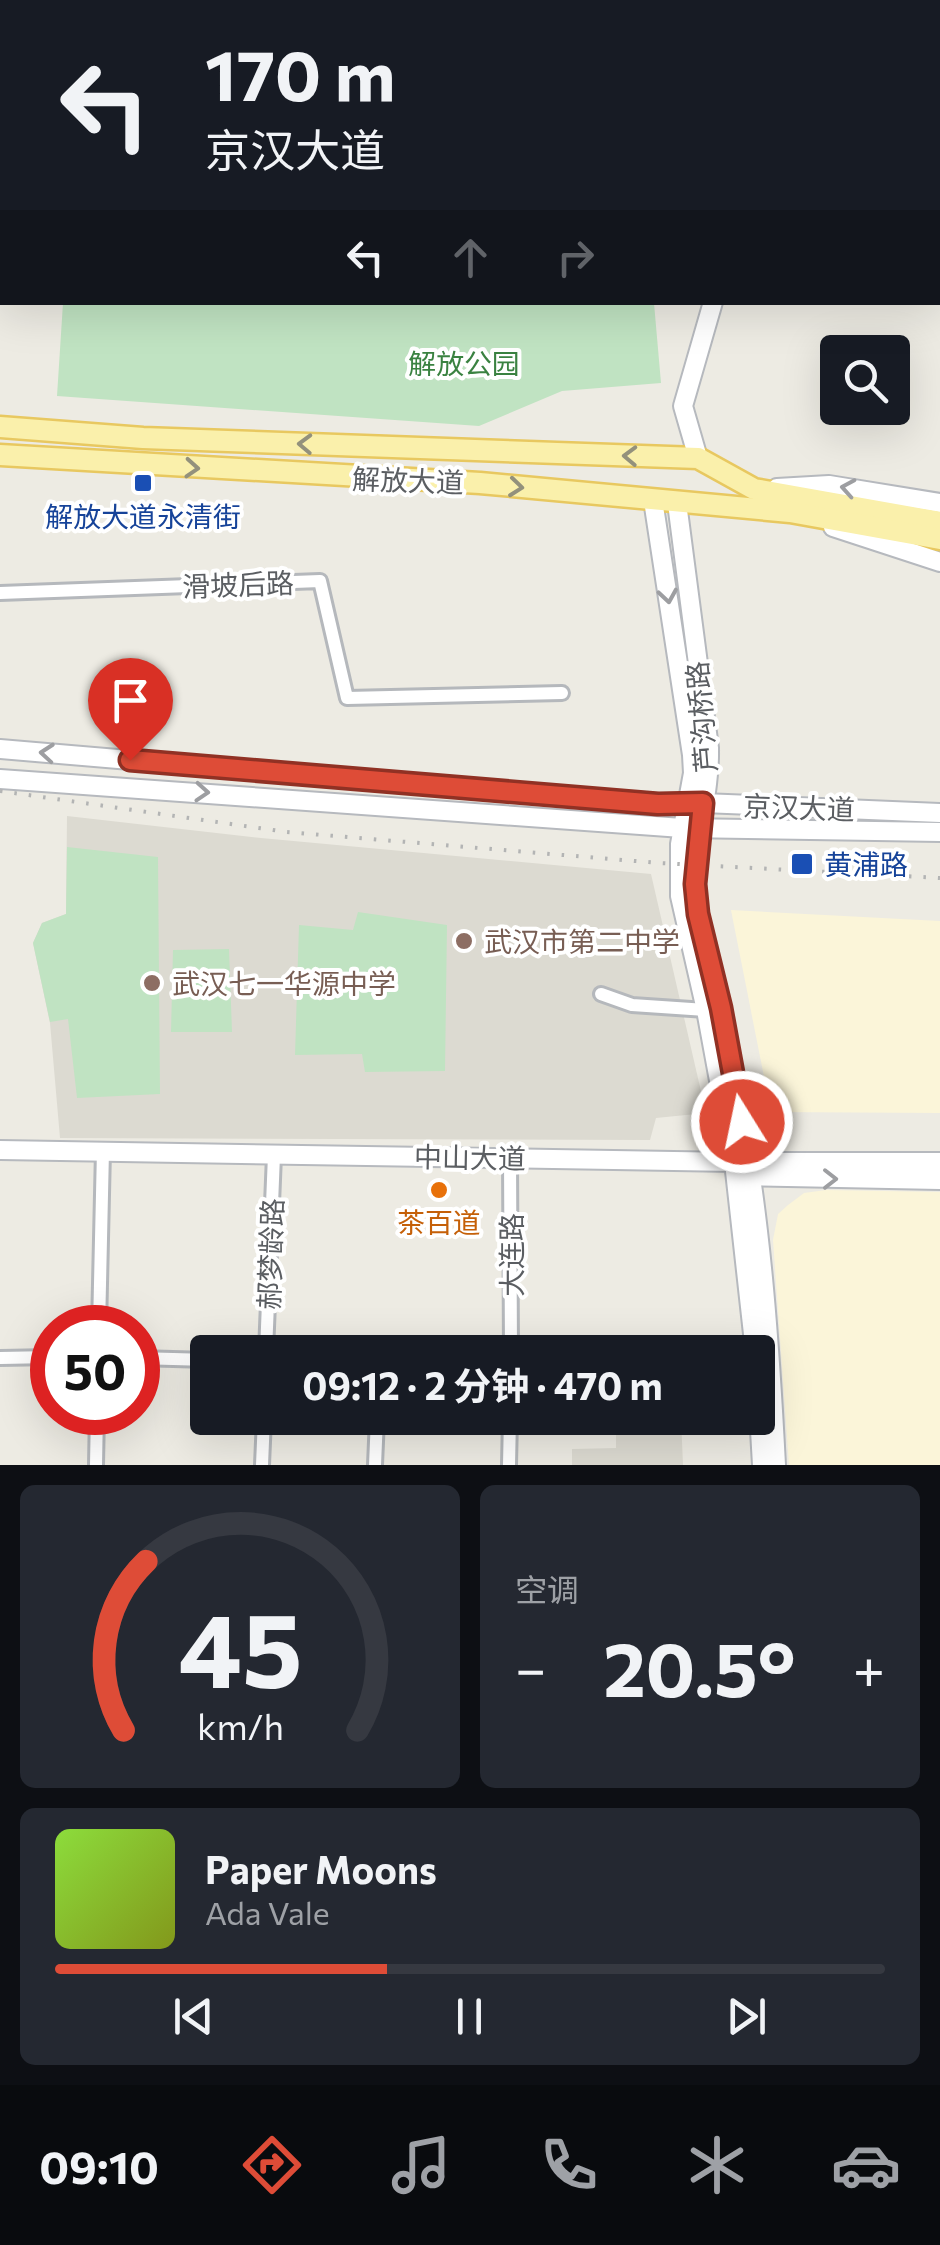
<!DOCTYPE html>
<html lang="zh">
<head>
<meta charset="utf-8">
<style>
	body { margin:0; font-family:Commissioner,"Noto Sans SC",sans-serif; background:#242831; color:#f1f3f6; height:100vh; display:flex; flex-direction:column; font-size:38px; white-space:nowrap }
	* { box-sizing:border-box; margin:0 }
	p { font-size:32px; color:#9ea1a6 }
	.icon { flex:none; width:55px; height:55px; fill:none; stroke:currentColor; stroke-width:2; stroke-linecap:round; stroke-linejoin:round }
	.map { position:relative; height:1465px; overflow:hidden }
	.drawer { display:flex; flex-direction:column; gap:20px; padding:20px; background:#0d0f14; flex:1 }
	.drawer>* { flex:none }
	.banner { position:absolute; left:0px; top:0px; width:940px; height:305px; box-shadow:0 10px 40px #0002; background:#171b24; color:#f1f3f6; overflow:hidden }
	.buttons { position:absolute; left:820px; top:335px; display:grid; gap:20px }
	.buttons a { display:grid; place-items:center; width:90px; height:90px; border-radius:10px; background:#171b24; box-shadow:0 10px 40px #0002; font-size:50px }
	.speed { position:absolute; left:30px; top:1305px; display:flex; gap:20px; font-size:50px; font-weight:700; text-align:center }
	.speed>* { display:grid; place-content:center; width:130px; height:130px; border-radius:50%; background:#171b24; box-shadow:0 10px 40px #0002; line-height:1 }
	.speed .limit { border:15px solid #d22; background:#fff; color:#111 }
	.pin { position:absolute; display:grid; place-items:center; width:85px; height:85px; color:#fff; margin:-102px -42px; border-radius:50% 50% 50% 0; rotate:-45deg; box-shadow:0 0 10px #0007 }
	.pin .icon { rotate:45deg }
	.me { position:absolute; width:110px; margin:-55px; rotate:350deg; stroke-linejoin:round; filter:drop-shadow(0 0 8px #0008) }
	.turn { display:flex; align-items:center; gap:35px; height:210px; padding:0 40px; font-size:45px }
	.turn .icon { width:130px; height:130px; stroke-width:2.5 }
	.turn b { display:block; font-size:70px; line-height:85px }
	.lanes { display:flex; align-items:center; height:95px; padding:0 40px; background:#0003; justify-content:center; gap:50px; direction:ltr }
	.lanes .off { opacity:.35 }
	.big { font-size:75px; font-weight:700; line-height:1.1 }
	.drawer .card { flex:1; display:flex; flex-direction:column; justify-content:center; gap:15px; min-width:0; padding:0 35px; border-radius:15px; background:#242831 }
	.drawer .dial { align-items:center; gap:0 }
	.dial svg { height:260px; overflow:visible; fill:none; stroke:#363941; stroke-width:7; stroke-linecap:round; text-anchor:middle }
	.dial text { fill:#f1f3f6; stroke:none }
	.song { display:flex; align-items:center; gap:30px }
	.cover { width:120px; height:120px; border-radius:15px; background:linear-gradient(135deg,hsl(90 70% 55%),hsl(70 70% 35%)) }
	.played { height:10px; border-radius:5px; background:linear-gradient(90deg,#de4c37 40%,#363941 40%) }
	.keys { display:flex; justify-content:space-around; direction:ltr }
	.heat { display:flex; justify-content:space-between; align-items:center; font-size:55px; direction:ltr }
	.drawer .tiles { flex:1; display:grid; gap:20px; grid-template-columns:1fr 1fr }
	.card:last-child { grid-column:span 2 }
	.trip { position:absolute; left:190px; top:1335px; width:585px; height:100px; border-radius:10px; background:#171b24; box-shadow:0 10px 40px #0002; font-weight:700; line-height:100px; text-align:center }
	.tabs { display:flex; height:160px; justify-content:space-around; align-items:center; background:#090b0e; color:#9ea1a6 }
	.tabs .icon { width:70px; height:70px }
	.tabs .selected { color:#de4c37 }
	.tabs b { font-size:45px; color:#f1f3f6 }
	.map>svg:first-child { display:block }
</style>
</head>
<body>
<div class="map">
<svg width="940" height="1465" viewBox="0 0 940 1465">
	<rect width="100%" height="100%" fill="#edebe3"/>
	<!-- commercial -->
	<g fill="#fbf5d9">
		<path d="M731,910L940,921V1113L771,1112Z"/>
		<path d="M826,1190L940,1192V1465H789L773,1240L778,1214L788,1205L804,1193Z"/>
	</g>
	<!-- education -->
	<g fill="#dcdad1">
		<path d="M67,816L261,838L651,874L706,1113L656,1118L650,1140L60,1138L50,1023L33,943L42,923L66,914Z"/>
		<path d="M616,1418H681L683,1465H572V1449L616,1448Z"/>
	</g>
	<!-- green -->
	<g fill="#c0e3c2">
		<rect x="81" y="0" width="547" height="2"/>
		<path d="M63,303H654L661,383L562,391L479,426L57,396Z"/>
		<path d="M67,847L158,857L160,1094L77,1098L68,1019L50,1022L33,943L42,923L66,914Z"/>
		<path d="M358,912L447,925L445,1071L365,1072L362,1054L295,1055L299,925L353,930Z"/>
		<path d="M229,949L232,1032H171L173,950Z"/>
	</g>
	<g fill="none" stroke-linecap="round" stroke-linejoin="round">
		<!-- stream -->
		<g stroke="#a6d1f9" stroke-width="4">
			<path d="M363,0L365,2"/>
			<path d="M403,0L409,2"/>
		</g>
		<defs>
			<g id="street">
				<path d="M892,0L893,2"/>
				<path d="M938,231H940"/>
				<path d="M0,593L320,581L347,698L562,693"/>
				<path d="M601,994L632,1005L706,1010"/>
				<path d="M510,1158L511,1352"/>
				<path d="M99,1328L103,1150"/>
				<path d="M266,1352L274,1155"/>
				<path d="M0,1358L52,1357"/>
				<path d="M138,1358L208,1360"/>
				<path d="M96,1465L97,1412"/>
				<path d="M262,1465L264,1418"/>
				<path d="M375,1465L377,1418"/>
				<path d="M509,1465L510,1418"/>
			</g>
			<g id="secondary">
				<path d="M731,0V2"/>
				<path d="M698,458L683,406L713,302"/>
				<path d="M777,488L829,485L940,503"/>
				<path d="M653,500L692,755L693,773L680,844V896L706,1010L734,1162L755,1352"/>
				<path d="M677,503L709,748C710,793 695,838 695,884C696,924 711,965 720,1004C728,1041 734,1079 741,1116C762,1231 770,1349 776,1465"/>
				<path d="M833,527L940,562"/>
				<path d="M0,749L658,805L703,803L940,813"/>
				<path d="M0,779L682,828L940,832"/>
				<path d="M0,1150L734,1162H940"/>
				<path d="M743,1176L940,1180"/>
				<path d="M758,1395L762,1465"/>
			</g>
			<g id="primary">
				<path d="M0,427L143,438L698,458L754,489L940,522"/>
				<path d="M0,455L480,483L790,512L940,539"/>
			</g>
		</defs>
		<!-- street casing -->
		<use href="#street" stroke="#b5b8bc" stroke-width="18"/>
		<!-- secondary casing -->
		<use href="#secondary" stroke="#b6b9be" stroke-width="22"/>
		<!-- primary casing -->
		<use href="#primary" stroke="#e8c860" stroke-width="25"/>
		<!-- street -->
		<use href="#street" stroke="#fff" stroke-width="12"/>
		<!-- secondary -->
		<use href="#secondary" stroke="#fff" stroke-width="18"/>
		<!-- primary -->
		<use href="#primary" stroke="#faf0ab" stroke-width="20"/>
		<!-- rail -->
		<path stroke="#b3b4b4" stroke-width="4" stroke-dasharray="2.5 12" stroke-linecap="butt" d="M0,791L287,832L659,863L940,878"/>
	</g>
	<!-- one-way arrows -->
	<defs><path id="oneway-chevron" d="M-2-3.5L2.5 0L-2 3.5" fill="none" stroke-width="1.6" stroke-linecap="round" stroke-linejoin="round" transform="scale(2.5)"/></defs>
	<g stroke="#93917c">
		<use href="#oneway-chevron" transform="translate(305 444) rotate(-178)"/>
		<use href="#oneway-chevron" transform="translate(630 456) rotate(-178)"/>
		<use href="#oneway-chevron" transform="translate(192 468) rotate(4)"/>
		<use href="#oneway-chevron" transform="translate(516 487) rotate(6)"/>
	</g>
	<g stroke="#9d9ea1">
		<use href="#oneway-chevron" transform="translate(848 488) rotate(-170)"/>
		<use href="#oneway-chevron" transform="translate(668 596) rotate(81)"/>
		<use href="#oneway-chevron" transform="translate(47 753) rotate(-175)"/>
		<use href="#oneway-chevron" transform="translate(202 792) rotate(4)"/>
		<use href="#oneway-chevron" transform="translate(830 1179)"/>
	</g>
	<g fill="none" stroke-linecap="round" stroke-linejoin="round">
		<defs>
			<path id="route" d="M130,760L658,804L703,803L695,884L698,914L721,1008L742,1122"/>
		</defs>
		<!-- route casing -->
		<use href="#route" stroke="#903124" stroke-width="25"/>
		<!-- route -->
		<use href="#route" stroke="#de4c37" stroke-width="18"/>
	</g>
	<!-- markers -->
	<g fill="#1a4fb4" stroke="#fff" stroke-width="4">
		<rect x="133" y="473" width="20" height="20" rx="5"/>
		<rect x="790" y="852" width="24" height="24" rx="5"/>
	</g>
	<g fill="#8d6e63" stroke="#fff" stroke-width="4">
		<circle cx="464" cy="941" r="10"/>
		<circle cx="152" cy="983" r="10"/>
	</g>
	<circle fill="#e8710a" stroke="#fff" stroke-width="4" cx="439" cy="1190" r="10"/>
	<g text-anchor="middle" dominant-baseline="central" stroke-width="8" stroke-linejoin="round" paint-order="stroke">
		<!-- park labels -->
		<g font-size="28" fill="#3a8241" stroke="#fff">
			<text x="464" y="363">解放公园</text>
		</g>
		<!-- street labels -->
		<g font-size="28" fill="#5b5e62" stroke="#fff">
			<text transform="translate(408 480) rotate(2)">解放大道</text>
			<text transform="translate(238 584) rotate(-2)">滑坡后路</text>
			<text transform="translate(701 717) rotate(-95)">芦沟桥路</text>
			<text transform="translate(799 807) rotate(2)">京汉大道</text>
			<text transform="translate(470 1157) rotate(1)">中山大道</text>
			<text transform="translate(270 1254) rotate(-88)">郝梦龄路</text>
			<text transform="translate(511 1255) rotate(-90)">大连路</text>
		</g>
		<!-- transit labels -->
		<g font-size="28" fill="#164399" stroke="#fff">
			<text x="143" y="516">解放大道永清街</text>
			<text x="824" y="864" text-anchor="start">黄浦路</text>
		</g>
		<!-- education labels -->
		<g font-size="28" fill="#785e54" stroke="#fff" text-anchor="start">
			<text x="484" y="941">武汉市第二中学</text>
			<text x="172" y="983">武汉七一华源中学</text>
		</g>
		<!-- food labels -->
		<g font-size="28" fill="#c56008" stroke="#fff">
			<text x="439" y="1222">茶百道</text>
		</g>
	</g>
</svg>
<div class="buttons">
<a><svg class="icon" aria-label="search" viewBox="0 0 24 24"><circle cx="10" cy="10" r="6"/><path d="M15 15l6 6"/></svg></a>
</div>
<div class="speed"><div class="limit">50</div></div>
<div class="pin" style="left:130px;top:760px;background:#d93025"><svg class="icon" aria-label="arrive" viewBox="0 0 24 24"><path d="M6 21V4h12l-3 4 3 4H6"/></svg></div>
<svg class="me" style="left:742px;top:1122px" viewBox="-20 -20 40 40"><circle r="17" fill="#de4c37" stroke="#fff" stroke-width="3"/><path d="M0-11L8 9 0 5-8 9z" fill="#fff"/></svg>
<div class="trip">09:12 · 2 分钟 · 470 m</div>
<div class="banner">
<div class="turn"><svg class="icon" aria-label="left" viewBox="0 0 24 24"><path d="M17 20v-9H6M10 6l-5 5 5 5"/></svg><div><b>170 m</b>京汉大道</div></div>
<div class="lanes"><svg class="icon" aria-label="left" viewBox="0 0 24 24"><path d="M17 20v-9H6M10 6l-5 5 5 5"/></svg><svg class="icon off" aria-label="ahead" viewBox="0 0 24 24"><path d="M12 20V5M6 11l6-6 6 6"/></svg><svg class="icon off" aria-label="right" viewBox="0 0 24 24"><path d="M7 20v-9h11M14 6l5 5-5 5"/></svg></div>
</div>
</div>
<section class="drawer">
<div class="tiles">
<div class="card dial"><svg viewBox="0 0 100 80">
<path d="M14 69A42 42 0 1 1 86 69"/>
<path d="M14 69A42 42 0 0 1 21 17" stroke="#de4c37"/>
<text x="50" y="56" font-size="32" font-weight="700">45</text>
<text x="50" y="72" font-size="11">km/h</text>
</svg></div>
<div class="card"><p>空调</p>
<div class="heat"><a>−</a><b class="big">20.5°</b><a>+</a></div>
</div>
<div class="card">
<div class="song"><i class="cover"></i><div><b>Paper Moons</b><p>Ada Vale</p></div></div>
<div class="played"></div>
<div class="keys"><svg class="icon" aria-label="previous" viewBox="0 0 24 24"><path d="M18 5L8 12l10 7zM5 5v14"/></svg><svg class="icon" aria-label="pause" viewBox="0 0 24 24"><path d="M8 5v14M16 5v14"/></svg><svg class="icon" aria-label="next" viewBox="0 0 24 24"><path d="M6 5l10 7-10 7zM19 5v14"/></svg></div>
</div>
</div>
</section>
<nav class="tabs">
<b>09:10</b>
<svg class="icon selected" aria-label="directions" viewBox="0 0 24 24"><path d="M12 3l9 9-9 9-9-9zM9 14v-3h6M13 9l2 2-2 2"/></svg>
<svg class="icon" aria-label="music" viewBox="0 0 24 24"><path d="M9 18V5l10-2v13"/><circle cx="6" cy="18" r="3"/><circle cx="16" cy="16" r="3"/></svg>
<svg class="icon" aria-label="phone" viewBox="0 0 24 24"><path d="M5 4h4l2 5-3 2q2 4 5 5l2-3 5 2v4C11 20 4 13 5 4z"/></svg>
<svg class="icon" aria-label="climate" viewBox="0 0 24 24"><path d="M12 3v18M4 7l16 10M4 17L20 7"/></svg>
<svg class="icon" aria-label="car" viewBox="0 0 24 24"><path d="M5 17H2v-5l4-1 3-4h7l3 4 3 1v5h-3M9 17h6M6 11h13"/><circle cx="7" cy="17" r="2"/><circle cx="17" cy="17" r="2"/></svg>
</nav>
</body>
</html>
